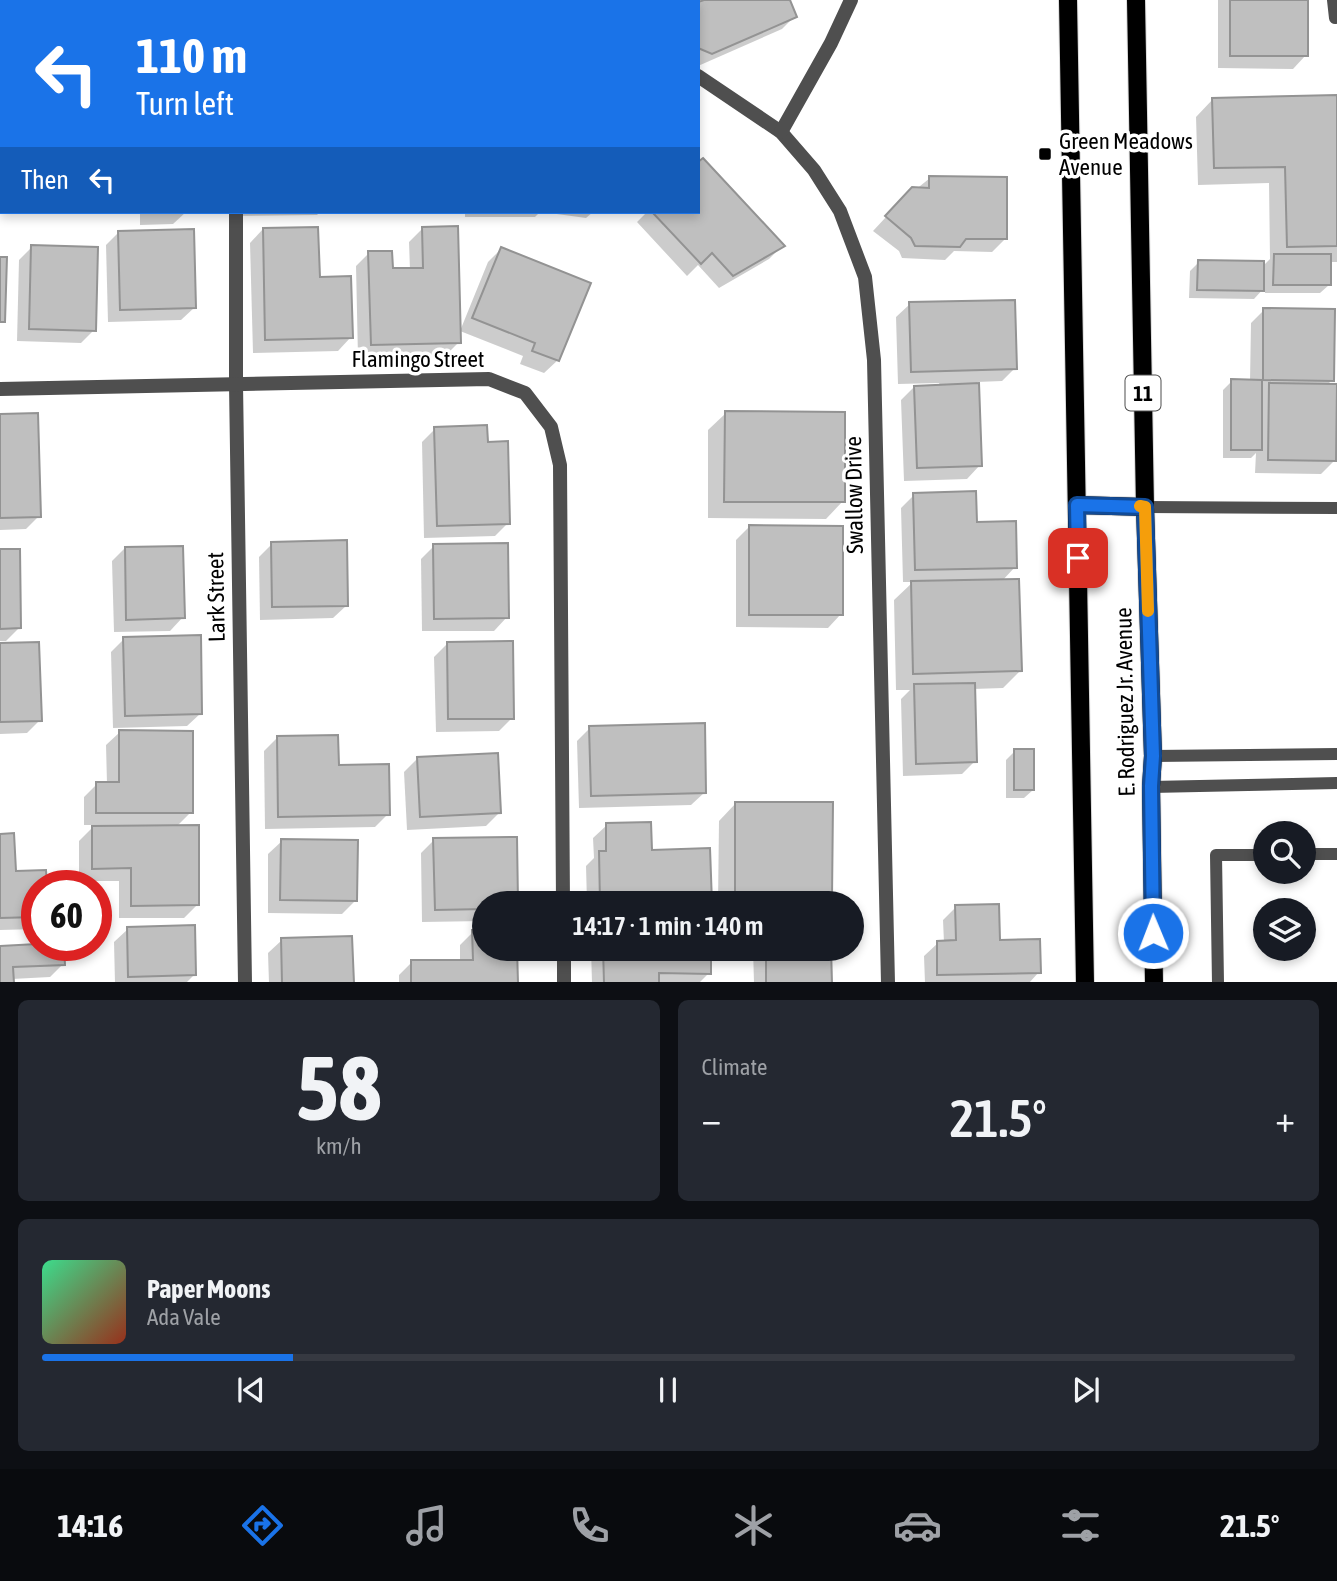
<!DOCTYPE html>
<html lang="en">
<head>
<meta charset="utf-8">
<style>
	body { margin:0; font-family:"Asap Condensed",sans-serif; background:#242831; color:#f1f3f6; height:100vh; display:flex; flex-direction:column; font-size:26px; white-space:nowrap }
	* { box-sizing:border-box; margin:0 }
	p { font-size:23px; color:#9ea1a6 }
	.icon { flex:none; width:38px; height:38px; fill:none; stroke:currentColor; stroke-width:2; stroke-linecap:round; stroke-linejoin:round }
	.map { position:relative; height:982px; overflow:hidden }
	.panel { display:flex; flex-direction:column; gap:18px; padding:18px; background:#0d0f14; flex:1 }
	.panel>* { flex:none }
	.hud { position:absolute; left:0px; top:0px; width:700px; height:214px; box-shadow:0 4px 10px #0003; background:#1a73e8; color:#fff; overflow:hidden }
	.tools { position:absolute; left:1253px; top:821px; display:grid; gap:14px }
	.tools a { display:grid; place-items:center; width:63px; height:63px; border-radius:50%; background:#171b24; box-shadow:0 4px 10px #0003; font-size:35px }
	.speed { position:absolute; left:21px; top:870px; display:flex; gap:14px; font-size:35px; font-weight:700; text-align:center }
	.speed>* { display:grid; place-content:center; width:91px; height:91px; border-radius:50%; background:#171b24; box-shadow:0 4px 10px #0003; line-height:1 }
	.speed .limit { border:10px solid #d22; background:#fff; color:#111 }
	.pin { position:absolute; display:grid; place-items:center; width:60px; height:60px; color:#fff; margin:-30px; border-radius:14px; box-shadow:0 4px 10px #0006 }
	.me { position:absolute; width:77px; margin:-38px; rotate:359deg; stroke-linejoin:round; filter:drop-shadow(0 0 5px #0008) }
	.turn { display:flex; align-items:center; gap:24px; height:147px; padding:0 21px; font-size:32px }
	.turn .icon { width:91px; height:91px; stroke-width:2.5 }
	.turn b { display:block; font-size:49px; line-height:60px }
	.then { display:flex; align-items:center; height:66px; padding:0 21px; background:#0003; gap:14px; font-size:26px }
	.big { font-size:52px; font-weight:600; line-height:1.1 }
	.panel .widget { flex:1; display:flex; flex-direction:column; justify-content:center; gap:10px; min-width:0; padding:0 24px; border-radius:10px; background:#242831 }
	.panel .dial { align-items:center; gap:0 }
	.dial b { font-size:91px; line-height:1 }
	.song { display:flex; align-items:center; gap:21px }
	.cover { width:84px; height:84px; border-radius:10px; background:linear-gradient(135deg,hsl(150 70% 55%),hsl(10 70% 35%)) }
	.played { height:7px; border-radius:4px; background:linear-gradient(90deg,#1a73e8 20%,#363941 20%) }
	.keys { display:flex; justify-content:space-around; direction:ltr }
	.heat { display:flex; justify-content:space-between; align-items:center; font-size:38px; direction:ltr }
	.panel .tiles { flex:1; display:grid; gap:18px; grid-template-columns:1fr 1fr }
	.widget:last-child { grid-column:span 2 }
	.trip { position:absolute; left:472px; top:891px; width:392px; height:70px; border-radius:35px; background:#171b24; box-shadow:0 4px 10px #0003; font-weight:600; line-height:70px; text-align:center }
	.menu { display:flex; height:112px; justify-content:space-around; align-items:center; background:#090b0e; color:#9ea1a6 }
	.menu .icon { width:49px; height:49px }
	.menu .on { color:#1a73e8 }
	.menu b { font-size:32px; color:#f1f3f6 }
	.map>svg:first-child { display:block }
</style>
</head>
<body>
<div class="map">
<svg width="1337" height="983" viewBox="0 0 1337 983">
	<rect width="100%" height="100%" fill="#fff"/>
	<!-- shadow -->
	<g fill="#0003">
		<path d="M0,0H16L2,2V25Z"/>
		<rect x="19" y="0" width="184" height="2"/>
		<rect x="341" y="0" width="201" height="2"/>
		<path d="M546,0H643L546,2Z"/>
		<path d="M708,0H788L795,16L782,29L698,66V4Z"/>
		<path d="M1218,0H1306V55L1293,69L1218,68Z"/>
		<path d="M1337,96V262H1329V285L1320,293H1265V287L1254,299L1189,298L1190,271L1199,262L1262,267L1270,259L1269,183L1198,185L1196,117L1213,99Z"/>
		<path d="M2,123V182H0V125Z"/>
		<path d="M930,178L1005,239L992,252L954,251L945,260L902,258L899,251L873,231L899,203Z"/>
		<path d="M140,212H186L173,224L140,225Z"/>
		<path d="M234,212H320L317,215L234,216Z"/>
		<path d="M465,212H540L535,217H465Z"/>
		<path d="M542,212H593L586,218Z"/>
		<path d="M647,212H698L782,246L769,259L719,288L698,265L687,276L637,222Z"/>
		<path d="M263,229L318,279L351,337L338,351L253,353L250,243Z"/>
		<path d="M422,229L459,342L446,355L358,358L356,266L369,253L391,270H410L409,242Z"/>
		<path d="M119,232L195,307L181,320L108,322L106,245Z"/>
		<path d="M32,247L94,330L81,343L17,341L19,260Z"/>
		<path d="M501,249L558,360L544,373L520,364L523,356L460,331L488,262Z"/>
		<path d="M910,304L1015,368L1002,381L977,382L980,465L967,479L904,481L901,400L914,387L940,386L939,383L898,384L896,317Z"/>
		<path d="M1264,310L1332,380L1326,386L1335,460L1321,474L1255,473L1256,453L1251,458H1223V390L1232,381H1250L1251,323Z"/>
		<path d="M726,413L843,501L826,519L708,518V430Z"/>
		<path d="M0,416L39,516L26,529L0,530Z"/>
		<path d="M435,429L486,444L508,523L495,536L424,538L422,442Z"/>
		<path d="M914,495L975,524L1015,567L1002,581L1020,671L1003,688L973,689L975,761L962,774L903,776L901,699L910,690H896L894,600L913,582H903L901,508Z"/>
		<path d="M749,527L841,614L828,628L736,627V540Z"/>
		<path d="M272,544L347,605L333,618L260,620L259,557Z"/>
		<path d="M434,546L507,617L494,631H422L421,559Z"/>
		<path d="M125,548L183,617L170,631L114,632L112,561Z"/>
		<path d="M0,551L19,628L6,641H0Z"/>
		<path d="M124,639L201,713L187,726L113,728L111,652Z"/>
		<path d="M448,643L512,718L499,731L436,732L434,657Z"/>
		<path d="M0,645L40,720L27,733L0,734Z"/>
		<path d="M590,728L705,792L691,805L579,808L577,741Z"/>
		<path d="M120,732L191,812L176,827L197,905L184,918H119V881H79V841L95,825H84V797L97,784H107L106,745Z"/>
		<path d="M277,738L388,814L375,827L265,829L264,751Z"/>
		<path d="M1015,751L1033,790L1024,798H1006V760Z"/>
		<path d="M417,759L499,813L486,826L407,830L404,772Z"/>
		<path d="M736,803L830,898L825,903H718L719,821Z"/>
		<path d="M607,825L710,903H587L586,866L594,858L593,838Z"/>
		<path d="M0,836L14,873L37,886V929L0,930Z"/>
		<path d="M434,840L516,903H485V921L422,922L421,853Z"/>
		<path d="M282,841L355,901L342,914L268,913V854Z"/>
		<path d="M956,907L998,942L1039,972L1029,983H925L924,956L938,943H944L943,920Z"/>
		<path d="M128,929L195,974L186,983H115L114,942Z"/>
		<path d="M473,932L516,983H399V975L412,962H460V945Z"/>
		<path d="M282,940L352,983H269L268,953Z"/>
		<path d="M0,947L63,964L50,977L12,979L0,983Z"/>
		<path d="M591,948H709V973L699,983H592Z"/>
		<path d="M753,948H830L831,983H754Z"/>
	</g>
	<!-- building -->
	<g fill="#bfbfbf" stroke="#939393" stroke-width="2">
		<rect x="32" y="0" width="84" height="2"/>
		<rect x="118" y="0" width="87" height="2"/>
		<rect x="229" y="0" width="82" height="2"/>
		<rect x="354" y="0" width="71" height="2"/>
		<rect x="443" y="0" width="101" height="2"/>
		<path d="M558,0H645L558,2Z"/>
		<path d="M704,0H790L797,17L712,54L698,48V2Z"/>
		<rect x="1230" y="0" width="78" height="56"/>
		<path d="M1337,95V246L1287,247L1285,167L1214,168L1212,98Z"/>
		<path d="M703,158L785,246L733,276L712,253L701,264L652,212H698V162Z"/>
		<path d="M929,176L1007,177V239H966L960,247L915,246L911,238L885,216L912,187L929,188Z"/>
		<path d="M458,226L461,343L371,345L368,251H392L393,268H423L422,227Z"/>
		<path d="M318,227L320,277L351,276L353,338L265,340L263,228Z"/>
		<path d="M194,229L196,308L120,310L118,231Z"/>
		<path d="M31,245L98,247L96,331L29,329Z"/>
		<path d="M501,247L591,283L559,361L532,351L535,343L472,318Z"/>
		<path d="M1274,254H1331V285H1273Z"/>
		<path d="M0,257H7L5,322H0Z"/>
		<path d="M1198,260L1264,261V291L1197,290Z"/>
		<path d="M1015,300L1017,369L911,372L909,302Z"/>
		<path d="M1263,308L1335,309L1334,381L1263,380Z"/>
		<path d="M1231,379L1262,380V450H1231Z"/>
		<path d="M979,383L982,466L917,468L914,386Z"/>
		<path d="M1269,383L1337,384L1336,461L1268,460Z"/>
		<path d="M725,411L845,412V502H724Z"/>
		<path d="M38,413L41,517L0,518V414Z"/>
		<path d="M487,425L488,442L508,441L510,524L437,526L434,427Z"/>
		<path d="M976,491L977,522L1016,521L1017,568L915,570L913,493Z"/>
		<path d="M749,525L843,526V615H749Z"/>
		<path d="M347,540L348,606L272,607L271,542Z"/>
		<path d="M508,543L509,618L434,619L433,544Z"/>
		<path d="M183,546L185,618L126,620L125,547Z"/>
		<path d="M0,549H20L21,628L0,629Z"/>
		<path d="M1019,579L1022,671L913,674L911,581Z"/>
		<path d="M201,635L202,714L125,716L123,637Z"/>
		<path d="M513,641L514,719H448L447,642Z"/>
		<path d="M39,642L42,721L0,722V643Z"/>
		<path d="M975,683L977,762L916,764L914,684Z"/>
		<path d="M705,723L706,793L591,796L589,726Z"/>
		<path d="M119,730L193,731V813H96V782H119Z"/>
		<path d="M338,735L339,765L389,764L390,815L278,817L277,736Z"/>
		<rect x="1014" y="749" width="20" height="41"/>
		<path d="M498,753L501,813L420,817L417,757Z"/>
		<path d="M735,802H833L832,899L735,898Z"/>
		<path d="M651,822L652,850L710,848L712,903H600L599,851H606V823Z"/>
		<path d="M199,825V905L131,906V868L92,869V826Z"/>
		<path d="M14,833L16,871L46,870L47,886H37V917L0,918V834Z"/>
		<path d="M517,837L518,903H485V909L435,910L433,838Z"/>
		<path d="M281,839L358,840L357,901L280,900Z"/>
		<path d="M999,904L1000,940L1040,939L1041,973L937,975V941L956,940L955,905Z"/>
		<path d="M195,925L196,975L128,977L127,927Z"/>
		<path d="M472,930H485V948H517L518,983H411V960H473Z"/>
		<path d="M352,936L354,983H282L281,938Z"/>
		<path d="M37,944L64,945L65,965L13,967L14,983H0V946Z"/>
		<path d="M603,948H711V974L659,973V983H604Z"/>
		<path d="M766,948H831L832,983H766Z"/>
	</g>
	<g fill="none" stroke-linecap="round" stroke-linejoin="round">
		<defs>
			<g id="primary">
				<path d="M1068,0L1085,983"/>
				<path d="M1136,0L1145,507L1153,756L1151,787L1154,983"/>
				<path d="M1077,505L1145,507"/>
			</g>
		</defs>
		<!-- primary casing -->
		<use href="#primary" stroke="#dbdbdb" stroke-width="20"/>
		<!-- lane -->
		<g stroke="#4f4f4f" stroke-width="12">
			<path d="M1333,0L1335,18"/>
			<path d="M1145,507L1337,508"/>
			<path d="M1153,756L1337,754"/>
			<path d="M1151,787L1337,783"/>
			<path d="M1304,854H1337"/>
			<path d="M1218,983L1216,855H1265"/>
		</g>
		<!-- street -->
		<g stroke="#4f4f4f" stroke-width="14">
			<path d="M0,61H2"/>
			<path d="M698,76L781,132L814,170L840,211L865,277L874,360L888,983"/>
			<path d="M781,132L831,43L851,0"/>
			<path d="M236,212V384L245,983"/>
			<path d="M0,389L489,379L525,393L551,427L560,465L563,903"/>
			<path d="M564,948V983"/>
		</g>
		<!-- primary -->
		<use href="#primary" stroke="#000" stroke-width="18"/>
	</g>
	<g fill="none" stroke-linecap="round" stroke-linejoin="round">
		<defs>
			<path id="route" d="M1078,558L1077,505L1145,507L1153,756L1151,786L1153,933"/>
		</defs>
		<!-- route casing -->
		<use href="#route" stroke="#114b97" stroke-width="18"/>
		<!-- route -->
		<use href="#route" stroke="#1a73e8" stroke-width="12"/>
		<!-- slow -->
		<path stroke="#f59e0b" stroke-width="12" d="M1140,506L1145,507L1148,611"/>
	</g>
	<!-- markers -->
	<rect fill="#000" stroke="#fff" stroke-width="2.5" x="1038" y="147" width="14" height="14" rx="3.5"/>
	<g text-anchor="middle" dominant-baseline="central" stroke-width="7" stroke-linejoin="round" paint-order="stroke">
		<!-- shield labels -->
		<rect fill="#fff" stroke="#4c4c4c" stroke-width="2" x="1125.5" y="375.5" width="35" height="35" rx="5"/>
		<g font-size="21" font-weight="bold" fill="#000">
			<text x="1143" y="393">11</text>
		</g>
		<!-- poi labels -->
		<g font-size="23" fill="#000" stroke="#fff" text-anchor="start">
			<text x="1059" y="141">Green Meadows<tspan x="1059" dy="26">Avenue</tspan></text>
		</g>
		<!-- street labels -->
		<g font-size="23" fill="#000" stroke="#fff">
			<text x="418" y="359">Flamingo Street</text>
			<text transform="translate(854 495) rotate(-91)">Swallow Drive</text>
			<text transform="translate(216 597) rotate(-91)">Lark Street</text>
			<text transform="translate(1125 702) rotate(-91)">E. Rodriguez Jr. Avenue</text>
		</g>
	</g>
</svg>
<div class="tools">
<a><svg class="icon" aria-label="search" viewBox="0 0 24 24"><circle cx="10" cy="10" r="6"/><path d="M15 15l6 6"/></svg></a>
<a><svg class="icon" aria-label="layers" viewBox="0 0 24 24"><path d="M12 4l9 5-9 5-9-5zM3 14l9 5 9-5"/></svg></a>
</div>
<div class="speed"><div class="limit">60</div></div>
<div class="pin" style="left:1078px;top:558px;background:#d93025"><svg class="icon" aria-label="arrive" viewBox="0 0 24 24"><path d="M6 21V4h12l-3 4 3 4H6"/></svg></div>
<svg class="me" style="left:1153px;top:933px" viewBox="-20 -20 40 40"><circle r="17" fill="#1a73e8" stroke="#fff" stroke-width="3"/><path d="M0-11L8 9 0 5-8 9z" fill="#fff"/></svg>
<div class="trip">14:17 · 1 min · 140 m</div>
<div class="hud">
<div class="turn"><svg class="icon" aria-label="left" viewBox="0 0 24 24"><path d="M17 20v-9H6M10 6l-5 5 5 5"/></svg><div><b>110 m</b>Turn left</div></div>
<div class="then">Then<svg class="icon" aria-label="left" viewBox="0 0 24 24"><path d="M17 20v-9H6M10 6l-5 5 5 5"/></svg></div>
</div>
</div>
<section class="panel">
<div class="tiles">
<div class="widget dial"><b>58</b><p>km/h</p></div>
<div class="widget"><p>Climate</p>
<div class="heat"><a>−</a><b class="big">21.5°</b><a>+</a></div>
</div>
<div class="widget">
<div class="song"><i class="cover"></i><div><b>Paper Moons</b><p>Ada Vale</p></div></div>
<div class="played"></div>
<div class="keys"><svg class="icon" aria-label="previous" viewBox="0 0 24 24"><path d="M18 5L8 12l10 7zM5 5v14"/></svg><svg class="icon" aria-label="pause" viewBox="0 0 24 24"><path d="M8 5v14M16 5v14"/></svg><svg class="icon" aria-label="next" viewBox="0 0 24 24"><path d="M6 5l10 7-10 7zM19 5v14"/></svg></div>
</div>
</div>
</section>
<nav class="menu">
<b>14:16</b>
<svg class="icon on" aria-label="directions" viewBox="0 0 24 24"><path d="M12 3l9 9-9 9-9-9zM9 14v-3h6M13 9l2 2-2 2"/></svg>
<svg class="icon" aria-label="music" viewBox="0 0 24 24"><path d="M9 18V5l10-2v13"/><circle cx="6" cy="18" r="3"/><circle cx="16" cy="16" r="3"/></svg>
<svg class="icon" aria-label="phone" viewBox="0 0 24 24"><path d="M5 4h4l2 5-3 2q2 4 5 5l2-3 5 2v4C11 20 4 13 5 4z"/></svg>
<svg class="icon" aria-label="climate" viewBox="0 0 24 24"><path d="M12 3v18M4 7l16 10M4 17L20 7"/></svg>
<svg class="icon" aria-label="car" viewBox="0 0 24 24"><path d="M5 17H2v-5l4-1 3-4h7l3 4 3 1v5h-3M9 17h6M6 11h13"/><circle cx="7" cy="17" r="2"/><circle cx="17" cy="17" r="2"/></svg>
<svg class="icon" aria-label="filters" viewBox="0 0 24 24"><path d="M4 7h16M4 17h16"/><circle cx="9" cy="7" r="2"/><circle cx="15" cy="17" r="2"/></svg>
<b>21.5°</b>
</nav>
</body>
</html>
